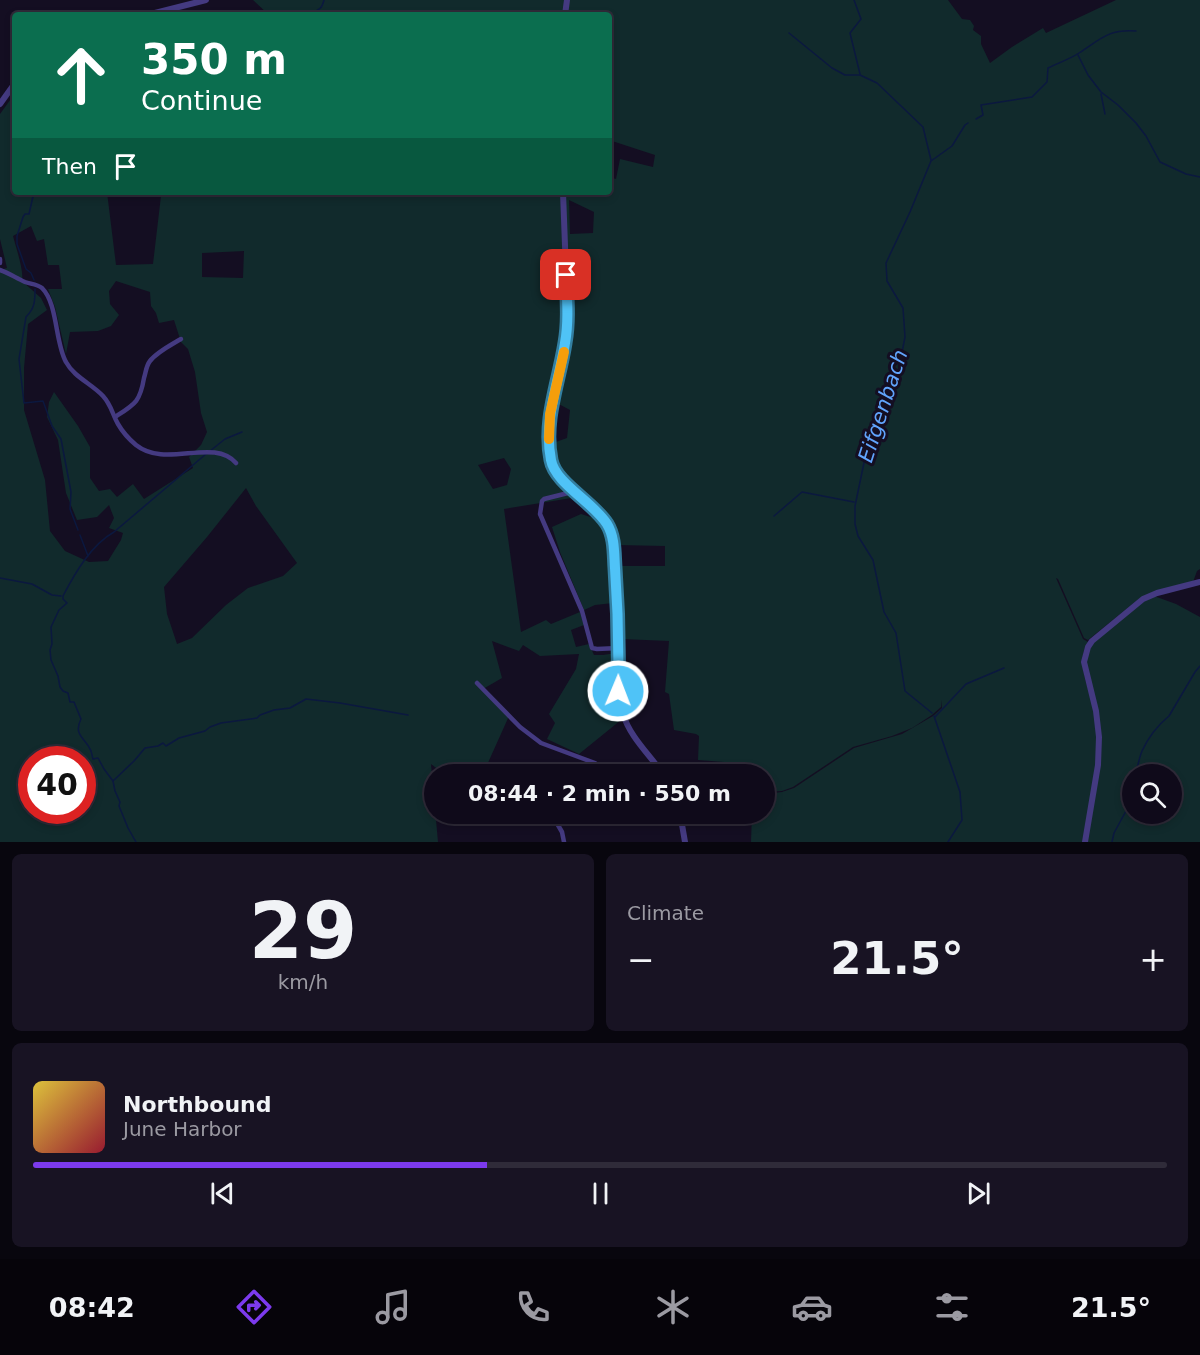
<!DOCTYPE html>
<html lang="en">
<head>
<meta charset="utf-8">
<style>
	body { margin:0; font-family:"DejaVu Sans",sans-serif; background:#181323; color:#f1f3f6; height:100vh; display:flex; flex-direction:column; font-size:22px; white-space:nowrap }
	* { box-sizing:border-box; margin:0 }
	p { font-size:20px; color:#9b9aa2 }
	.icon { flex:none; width:33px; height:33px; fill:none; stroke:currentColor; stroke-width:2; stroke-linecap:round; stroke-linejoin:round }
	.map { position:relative; height:842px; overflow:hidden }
	.drawer { display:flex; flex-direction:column; gap:12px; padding:12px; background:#08060e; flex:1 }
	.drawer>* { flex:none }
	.hud { position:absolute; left:12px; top:12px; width:600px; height:183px; border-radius:6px; box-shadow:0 3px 9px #0003,0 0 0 2px #2f2b39; background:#0b6e4f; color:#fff; overflow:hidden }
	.fabs { position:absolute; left:1122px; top:764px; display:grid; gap:12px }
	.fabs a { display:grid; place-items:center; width:60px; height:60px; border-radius:50%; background:#0f0a1a; box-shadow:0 3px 9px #0003,0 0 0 2px #2f2b39; font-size:30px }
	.speed { position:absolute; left:18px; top:746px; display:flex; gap:12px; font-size:30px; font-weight:700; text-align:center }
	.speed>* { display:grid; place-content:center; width:78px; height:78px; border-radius:50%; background:#0f0a1a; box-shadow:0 3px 9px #0003,0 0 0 2px #2f2b39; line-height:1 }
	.speed .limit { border:9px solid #d22; background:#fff; color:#111 }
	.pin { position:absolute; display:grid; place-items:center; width:51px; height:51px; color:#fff; margin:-26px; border-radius:12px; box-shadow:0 3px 9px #0006 }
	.me { position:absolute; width:66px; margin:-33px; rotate:1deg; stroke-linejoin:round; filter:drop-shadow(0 0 4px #0008) }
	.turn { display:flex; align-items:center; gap:21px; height:126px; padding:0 30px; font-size:27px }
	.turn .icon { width:78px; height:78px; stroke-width:2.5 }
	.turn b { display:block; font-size:42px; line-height:51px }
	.then { display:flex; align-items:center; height:57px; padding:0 30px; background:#0003; gap:12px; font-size:22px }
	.big { font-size:45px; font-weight:800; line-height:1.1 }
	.drawer .tile { flex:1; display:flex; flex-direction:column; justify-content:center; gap:9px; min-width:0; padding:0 21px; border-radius:9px; background:#181323 }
	.drawer .dial { align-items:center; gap:0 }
	.dial b { font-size:78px; line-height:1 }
	.song { display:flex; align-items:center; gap:18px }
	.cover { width:72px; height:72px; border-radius:9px; background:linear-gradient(135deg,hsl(50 70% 55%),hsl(350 70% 35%)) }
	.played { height:6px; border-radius:3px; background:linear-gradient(90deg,#7c3aed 40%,#2f2b39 40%) }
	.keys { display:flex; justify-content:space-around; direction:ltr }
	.heat { display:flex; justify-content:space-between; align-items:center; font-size:33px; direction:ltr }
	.drawer .tiles { flex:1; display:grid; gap:12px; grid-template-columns:1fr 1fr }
	.tile:last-child { grid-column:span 2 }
	.trip { position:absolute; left:424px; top:764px; width:351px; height:60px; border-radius:30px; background:#0f0a1a; box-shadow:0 3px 9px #0003,0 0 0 2px #2f2b39; font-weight:800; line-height:60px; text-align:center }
	.tabs { display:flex; height:96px; justify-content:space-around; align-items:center; background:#06040a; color:#9b9aa2 }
	.tabs .icon { width:42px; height:42px }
	.tabs .active { color:#7c3aed }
	.tabs b { font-size:27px; color:#f1f3f6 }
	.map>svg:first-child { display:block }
</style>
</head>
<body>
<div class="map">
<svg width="1200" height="842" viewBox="0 0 1200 842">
	<rect width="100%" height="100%" fill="#140e22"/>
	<!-- green -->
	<g fill="#112a2c" fill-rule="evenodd">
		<path d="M253,0H948L962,19L970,20L974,26L973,30L981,36V44L990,63L1012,47L1043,28L1046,33L1116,0H1200V569L1197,571L1193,582L1140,598L1088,640L1084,638L1058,579L1056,578L1083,639L1088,642C1074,663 1091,691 1095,714C1102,758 1091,798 1083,842H751L752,813H765V794L782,792L794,788L854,748L902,734L933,716L942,708L941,700V707L932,715L912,728L892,736L853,747L793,787L782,791L765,792V774H742L724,762L698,760L699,736L696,734L674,730L669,694L665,692L669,641L622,639L619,566H665V546L617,545C609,523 603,511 584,496L504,509L521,632L546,620L551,624L580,612L584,625L571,630L576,647L589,644L594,655H603L616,653L615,695L621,720L579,754L547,739L555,723L549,714L576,669L579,654L540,656L523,645L519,651L492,641L502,678L483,689L509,716L487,765L466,774H444L431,764L438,842H0V270L7,268L0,239V114L13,96L15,97V192H107L116,265L153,264L161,196L163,192H609V177L616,179L620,159L653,167L655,155L609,140V15H267L268,14ZM569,200L594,212L593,233L570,234ZM31,226L37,241L44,239L48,265H59L62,289H48L55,307L66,354L70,332L98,331L111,326L119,315L110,304L109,291L116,281L150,292L151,306L156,313L159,323L174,320L181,342L188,349L195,372L201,413L207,432L201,445L189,457L193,468L144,499L133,484L117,497L110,489L99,491L90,478V447L78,426L54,392L49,402L47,417L58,440L66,493L77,520L97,517L109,505L114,518L109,528L123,533L121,540L108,561L89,562L65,551L50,531L45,480L24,410V368L28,324L47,310L41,298L22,281C24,270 16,248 13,236ZM244,251L243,278L202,277V253ZM555,402L570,410L567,438L553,443L551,424ZM504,458L511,469L507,485L493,489L478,465ZM246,488L256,506L297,563L283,576L248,588L226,605L192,638L177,644L167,614L164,587L207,537ZM32,759H82V810H32Z"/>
		<path d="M581,514L600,520L612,546L613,603L595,605L584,610L560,552L552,527Z"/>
		<path d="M1154,596L1176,604L1200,617V842H1086L1100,765L1087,666C1087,657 1088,650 1093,643L1142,602ZM1132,774H1172V813H1132Z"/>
	</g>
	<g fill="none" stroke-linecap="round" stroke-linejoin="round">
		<!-- stream -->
		<g stroke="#0b183f" stroke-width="1.5">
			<path d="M854,0L861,19L850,33L860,74"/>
			<path d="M308,15C317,9 321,12 324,0"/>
			<path d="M789,33L832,68L845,75H860L877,83L923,127L931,160"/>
			<path d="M1078,55L1088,75L1101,92L1118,105L1136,123L1146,136L1160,162L1186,174L1200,177"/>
			<path d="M1101,94L1105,114"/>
			<path d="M976,119L983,115L981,105L1032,97L1047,82L1048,68C1058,63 1070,59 1079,53C1101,39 1108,29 1136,31"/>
			<path d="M34,280L31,273L26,269L17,244V236L23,217L25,214H29L34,192"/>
			<path d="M35,289C35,301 35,308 26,317L19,359L24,403L43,401L52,426L61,439L71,492L70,509L78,530"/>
			<path d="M210,451L225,439L242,432"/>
			<path d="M774,516L802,492L854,502"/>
			<path d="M80,535L88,556"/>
			<path d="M0,578L32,584L52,595L61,596"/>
			<path d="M932,713L905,691L896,633L884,612L873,560L858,536L855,524V506L870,434L898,373L905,337L903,308L887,281L886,263L910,212L931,161L952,146L965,125L968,123"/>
			<path d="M934,716L960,792L962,820L948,842"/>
			<path d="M935,717L966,684L1004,668"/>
			<path d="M1135,774C1138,767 1139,758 1142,751C1148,738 1158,725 1169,716L1195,672L1200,666"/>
			<path d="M113,781L134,761L145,748L158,746L163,743L166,746L179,738L205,731L210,727L221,723L257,718L260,715L274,710L290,708L306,699L340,703L408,715"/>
			<path d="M136,842L128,828L119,806L120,802L115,791L113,781L104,769L98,758L93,759C92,756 92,752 90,749C85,738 73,735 81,719L74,702H70L68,693L63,691L60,687L58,676L51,660L50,650L52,644L51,627L59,610L67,603L63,599V596C75,573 91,545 114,532L206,454"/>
			<path d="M1112,842L1114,833L1126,811L1132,782"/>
		</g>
		<!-- minor -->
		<g stroke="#443a81" stroke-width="4.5">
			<path d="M0,259V263"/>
			<path d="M0,270C9,273 16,278 25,282C30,284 37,284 42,288C58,304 55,343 66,362C74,377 92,384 103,396C112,406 112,414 118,424C122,431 130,440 136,445C166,469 213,437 236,463"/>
			<path d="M115,417C135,404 140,402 144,378C146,372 146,366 150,361C157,352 171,345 181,339"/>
			<path d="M572,489L568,493L544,499L542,501L540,514L582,611L592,648L597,649L619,648"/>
			<path d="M477,683L520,727L541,743L595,763L599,766L606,774"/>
			<path d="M551,813L562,832L564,842"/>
		</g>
		<!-- tertiary -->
		<g stroke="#443a81" stroke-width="6">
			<path d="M147,15L206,0"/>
			<path d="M565,15L567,0"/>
			<path d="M0,104L15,83"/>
			<path d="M563,192L568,326C565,370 544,411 550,456C554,491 600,500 610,533C615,547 615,563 616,578C618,603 619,629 619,655C619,675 616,695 623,714C630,737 649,754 663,774"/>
			<path d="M680,813L685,842"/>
			<path d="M1085,842L1098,765L1099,737L1096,711L1084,662L1088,647L1092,641L1143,599L1157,593L1200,582"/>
		</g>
	</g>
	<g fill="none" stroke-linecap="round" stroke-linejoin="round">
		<defs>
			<path id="route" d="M566,275C567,298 569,321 565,343C559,382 543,420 551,460C555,483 593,502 607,524C615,537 614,554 615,568C618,609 619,650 618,691"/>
		</defs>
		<!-- route casing -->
		<use href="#route" stroke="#337fa1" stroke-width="15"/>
		<!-- route -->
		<use href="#route" stroke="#4fc3f7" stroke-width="10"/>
		<!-- slow -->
		<path stroke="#f59e0b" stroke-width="10" d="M549,439L550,414L564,352"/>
	</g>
	<g text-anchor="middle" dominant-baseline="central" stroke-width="6" stroke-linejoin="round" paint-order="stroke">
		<!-- water labels -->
		<g font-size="21" font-style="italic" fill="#61a4fc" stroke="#140e22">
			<text transform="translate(883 406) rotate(-72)">Eifgenbach</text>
		</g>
	</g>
</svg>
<div class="fabs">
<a><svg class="icon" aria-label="search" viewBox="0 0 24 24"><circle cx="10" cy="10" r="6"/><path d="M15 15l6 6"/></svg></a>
</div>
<div class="speed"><div class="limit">40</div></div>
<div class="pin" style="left:566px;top:275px;background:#d93025"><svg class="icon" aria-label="arrive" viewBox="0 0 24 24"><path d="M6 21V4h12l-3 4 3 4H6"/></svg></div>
<svg class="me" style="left:618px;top:691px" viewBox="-20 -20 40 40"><circle r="17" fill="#4fc3f7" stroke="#fff" stroke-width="3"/><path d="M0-11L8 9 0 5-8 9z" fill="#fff"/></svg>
<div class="trip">08:44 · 2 min · 550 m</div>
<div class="hud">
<div class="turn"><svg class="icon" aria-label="ahead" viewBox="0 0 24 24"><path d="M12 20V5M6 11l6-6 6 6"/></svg><div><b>350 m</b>Continue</div></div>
<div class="then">Then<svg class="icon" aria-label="arrive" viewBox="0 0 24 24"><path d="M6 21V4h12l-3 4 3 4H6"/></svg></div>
</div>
</div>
<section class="drawer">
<div class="tiles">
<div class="tile dial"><b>29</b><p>km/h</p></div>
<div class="tile"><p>Climate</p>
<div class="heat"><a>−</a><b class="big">21.5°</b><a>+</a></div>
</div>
<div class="tile">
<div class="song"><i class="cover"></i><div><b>Northbound</b><p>June Harbor</p></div></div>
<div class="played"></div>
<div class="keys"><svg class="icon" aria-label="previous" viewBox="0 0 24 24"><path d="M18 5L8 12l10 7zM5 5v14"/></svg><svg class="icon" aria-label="pause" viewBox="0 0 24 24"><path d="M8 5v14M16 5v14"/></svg><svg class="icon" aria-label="next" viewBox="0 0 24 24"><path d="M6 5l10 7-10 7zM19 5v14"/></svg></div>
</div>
</div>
</section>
<nav class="tabs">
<b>08:42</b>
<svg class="icon active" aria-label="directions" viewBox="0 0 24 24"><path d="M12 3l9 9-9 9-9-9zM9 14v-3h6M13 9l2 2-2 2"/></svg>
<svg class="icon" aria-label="music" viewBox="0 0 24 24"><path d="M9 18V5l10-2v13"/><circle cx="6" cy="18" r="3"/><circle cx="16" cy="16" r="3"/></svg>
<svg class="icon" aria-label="phone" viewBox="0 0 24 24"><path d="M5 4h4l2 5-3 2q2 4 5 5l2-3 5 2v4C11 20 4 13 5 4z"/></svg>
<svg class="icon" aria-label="climate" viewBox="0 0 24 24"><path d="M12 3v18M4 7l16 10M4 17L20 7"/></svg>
<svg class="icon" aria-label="car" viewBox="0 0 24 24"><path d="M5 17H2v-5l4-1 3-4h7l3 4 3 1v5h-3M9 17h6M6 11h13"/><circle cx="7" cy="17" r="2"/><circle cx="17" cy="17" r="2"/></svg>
<svg class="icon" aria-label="filters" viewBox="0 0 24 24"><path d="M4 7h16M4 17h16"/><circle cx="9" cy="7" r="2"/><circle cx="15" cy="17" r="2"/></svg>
<b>21.5°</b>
</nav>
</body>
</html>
